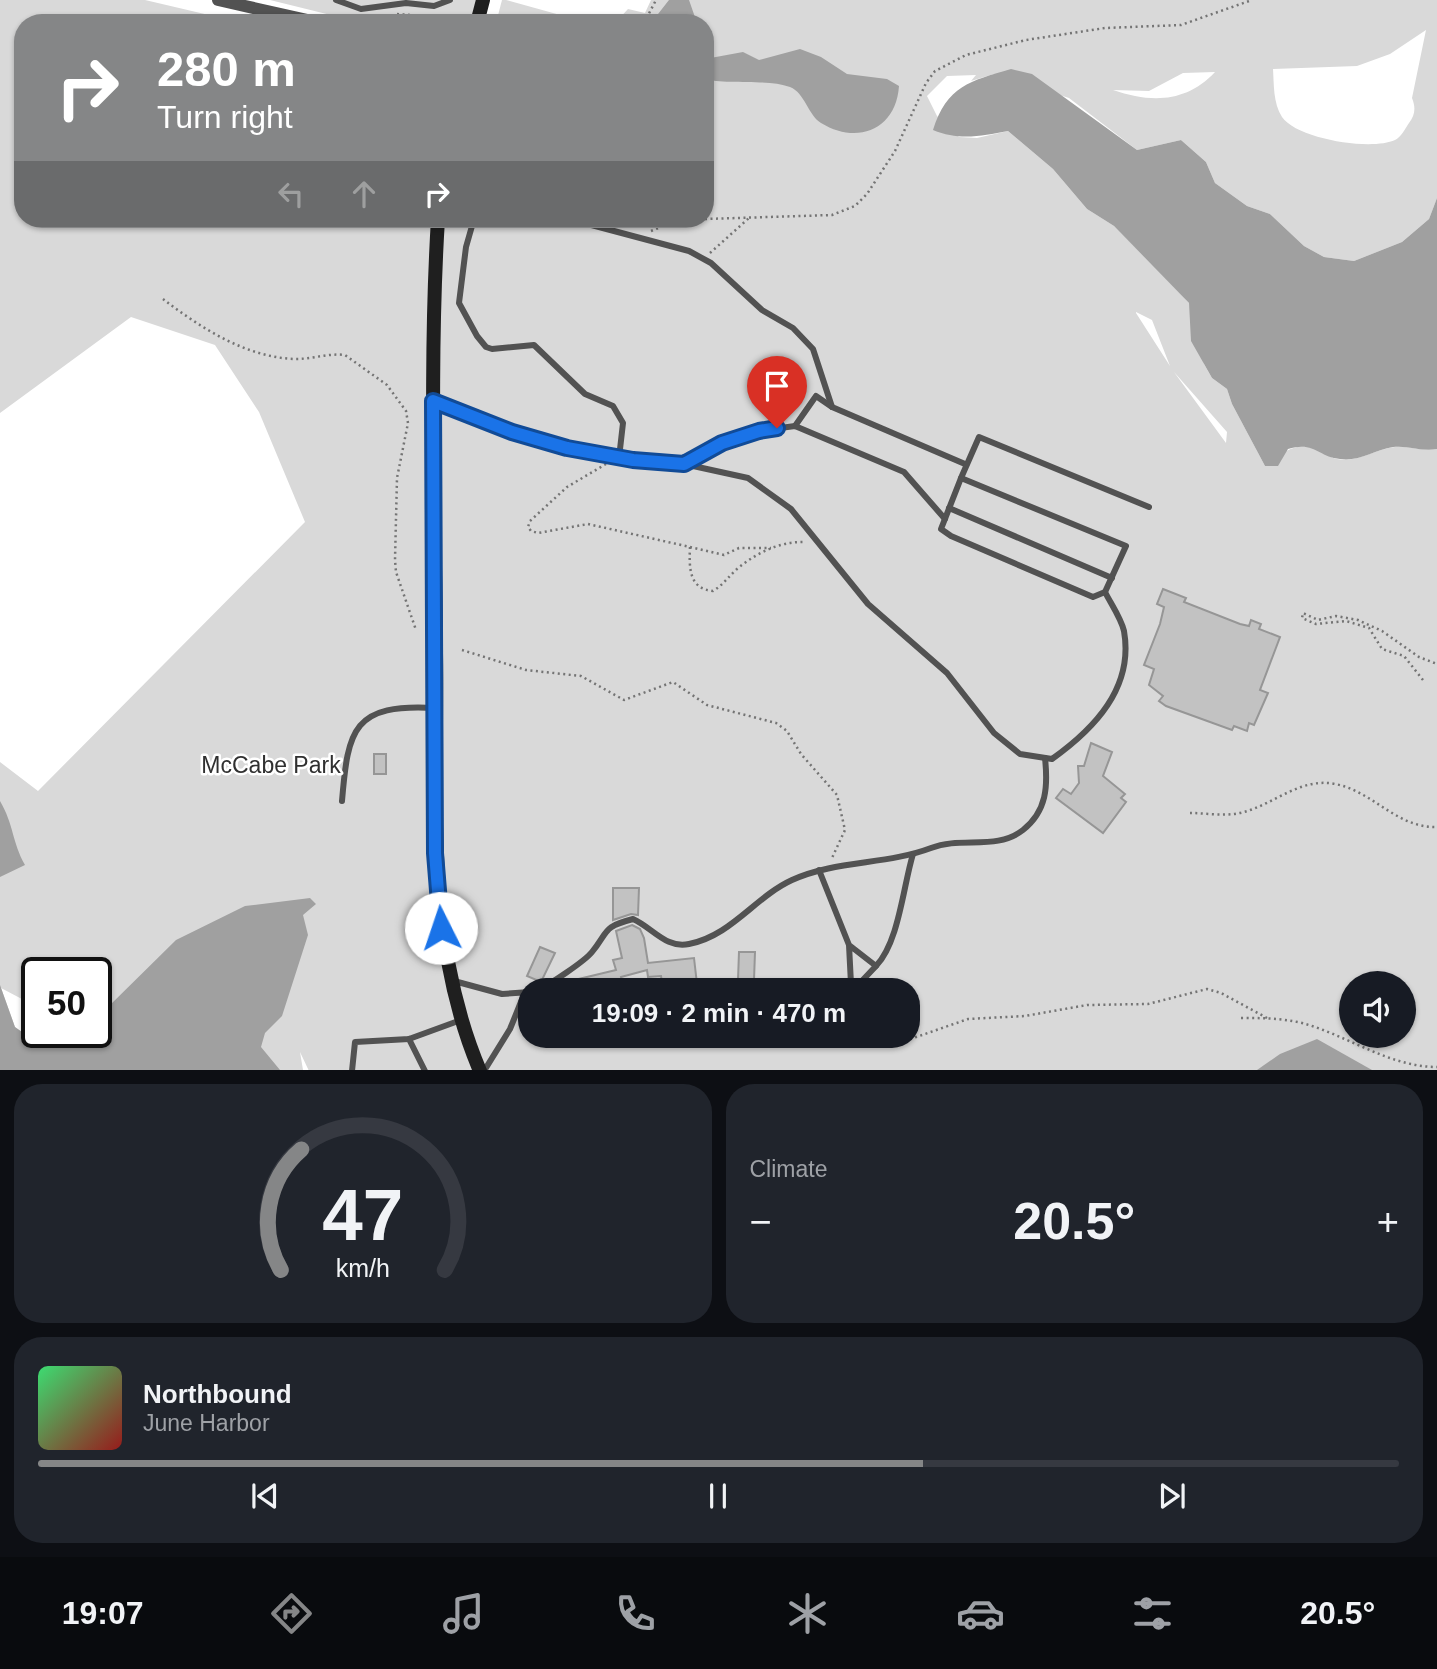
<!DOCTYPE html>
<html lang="en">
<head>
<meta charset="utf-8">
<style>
	body { margin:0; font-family:Helvetica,sans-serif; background:#20242c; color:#f1f3f6; height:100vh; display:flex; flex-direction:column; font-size:26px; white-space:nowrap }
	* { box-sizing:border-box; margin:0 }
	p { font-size:23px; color:#9ea1a6 }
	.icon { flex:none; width:38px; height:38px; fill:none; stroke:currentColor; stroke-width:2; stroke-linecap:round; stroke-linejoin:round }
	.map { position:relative; height:1070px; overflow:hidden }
	.drawer { display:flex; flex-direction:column; gap:14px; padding:14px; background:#0d0f14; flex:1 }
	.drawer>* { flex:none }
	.top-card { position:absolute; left:14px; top:14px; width:700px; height:214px; border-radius:28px; box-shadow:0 2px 5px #0004; background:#858687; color:#fff; overflow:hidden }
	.buttons { position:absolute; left:1339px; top:971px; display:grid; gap:14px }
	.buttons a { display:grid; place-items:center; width:77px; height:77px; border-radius:50%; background:#171b24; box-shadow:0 2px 5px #0004; font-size:35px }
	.speed { position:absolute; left:21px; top:957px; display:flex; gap:14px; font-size:35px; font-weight:700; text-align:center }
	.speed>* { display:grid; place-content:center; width:91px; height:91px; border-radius:50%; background:#171b24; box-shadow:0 2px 5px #0004; line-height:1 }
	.speed .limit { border:4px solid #111; border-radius:10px; background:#fff; color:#111 }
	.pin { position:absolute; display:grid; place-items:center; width:60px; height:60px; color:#fff; margin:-72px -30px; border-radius:50% 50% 50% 0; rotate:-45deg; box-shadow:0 0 7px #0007 }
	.pin .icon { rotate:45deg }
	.me { position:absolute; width:77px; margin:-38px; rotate:356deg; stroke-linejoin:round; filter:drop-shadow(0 0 5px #0008) }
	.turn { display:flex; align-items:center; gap:24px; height:147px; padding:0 28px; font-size:32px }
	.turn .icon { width:91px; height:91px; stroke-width:2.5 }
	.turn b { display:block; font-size:49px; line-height:60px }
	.lanes { display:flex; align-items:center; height:66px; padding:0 28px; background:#0003; justify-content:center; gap:35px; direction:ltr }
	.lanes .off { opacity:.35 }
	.big { font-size:52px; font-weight:700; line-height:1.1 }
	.drawer .widget { flex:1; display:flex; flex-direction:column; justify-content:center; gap:10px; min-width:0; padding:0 24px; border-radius:28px; background:#20242c }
	.drawer .dial { align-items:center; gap:0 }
	.dial svg { height:182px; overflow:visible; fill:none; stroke:#363941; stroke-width:7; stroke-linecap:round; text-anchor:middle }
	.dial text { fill:#f1f3f6; stroke:none }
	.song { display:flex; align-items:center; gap:21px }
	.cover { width:84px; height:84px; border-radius:10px; background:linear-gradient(135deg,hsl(140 70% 55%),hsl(0 70% 35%)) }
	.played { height:7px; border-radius:4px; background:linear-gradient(90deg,#858687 65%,#363941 65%) }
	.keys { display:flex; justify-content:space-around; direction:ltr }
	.heat { display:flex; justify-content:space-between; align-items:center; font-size:38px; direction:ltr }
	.drawer .tiles { flex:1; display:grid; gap:14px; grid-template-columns:1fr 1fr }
	.widget:last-child { grid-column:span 2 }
	.trip { position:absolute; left:518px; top:978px; width:402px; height:70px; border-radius:28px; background:#171b24; box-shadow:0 2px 5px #0004; font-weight:700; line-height:70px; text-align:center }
	.tab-bar { display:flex; height:112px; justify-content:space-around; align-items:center; background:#090b0e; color:#9ea1a6 }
	.tab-bar .icon { width:49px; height:49px }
	.tab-bar .current { color:#858687 }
	.tab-bar b { font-size:32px; color:#f1f3f6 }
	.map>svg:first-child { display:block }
</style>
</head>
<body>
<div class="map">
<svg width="1437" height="1071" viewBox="0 0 1437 1071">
	<rect width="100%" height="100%" fill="#fff"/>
	<!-- green -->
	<g fill="#d9d9d9" fill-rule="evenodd">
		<path d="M0,0H145L243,23H23V219H705V23H615L628,9L645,13L651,0H1437V198L1429,219L1402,242L1354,261L1324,257L1304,246L1270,214L1247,206L1215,183L1206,162L1181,140L1137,150L1069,98L994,74L971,81L976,75L947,76L927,96L937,116L959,137L977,138L1008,131L1053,169L1087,209L1114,226L1180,293L1189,303L1204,364L1212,378L1227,389L1232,404L1265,466C1282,453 1296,440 1318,450C1324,452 1331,458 1337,459C1357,463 1375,449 1395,447C1409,445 1422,452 1437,449V1070L309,1071L300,1052L303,1070H9L0,1060V762L38,791L305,522L259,412L215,345L131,317L0,413ZM1426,30L1412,98C1416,108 1415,115 1409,123C1405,129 1401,137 1395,140C1371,151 1297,139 1282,117C1273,103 1274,84 1273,69L1357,66L1390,54ZM1215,72C1186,103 1151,103 1113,90L1149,91L1183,73ZM1136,312L1152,320L1170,366L1136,313ZM1174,372L1227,432L1226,443ZM37,973H96V1008L105,1012L99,1033L77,1036L26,1035L15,1027L1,988L37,1007ZM1351,984H1404V1036H1351ZM530,990H908V1036H530Z"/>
		<path d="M270,0H476L471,23H363Z"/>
		<path d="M502,0H506L589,23H496Z"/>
	</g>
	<!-- water -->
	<g fill="#a0a0a0">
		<path d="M669,0H689L697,23H681L671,16L662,23H651Z"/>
		<path d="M800,49L821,57L847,74L887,79L899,86C896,130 857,145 821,123C808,115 805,93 790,87C766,78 722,86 705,78V59L743,52L759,60Z"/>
		<path d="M1011,69L1032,74L1137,150L1181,140L1206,162L1215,183L1247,206L1270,214L1304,246L1324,257L1354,261L1402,242L1429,219L1437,198V449C1422,452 1408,445 1393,447C1375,450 1358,462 1340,459C1318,457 1315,441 1288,449L1278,466H1265L1232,404L1227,389L1212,378L1191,341L1189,303L1114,226L1087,209L1053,169L1008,131C982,136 959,141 933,130C947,86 970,81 1011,69Z"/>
		<path d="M0,801C14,825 12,842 25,865L0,877Z"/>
		<path d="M310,898L316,904L303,915L308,935L282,1016L265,1033L261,1047L280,1070H0V985L15,1027L26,1035L98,1034L106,1009L176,940L245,906Z"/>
		<path d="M1317,1039L1372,1070H1257L1280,1054Z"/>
	</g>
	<!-- building -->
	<g fill="#c2c2c2" stroke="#969696" stroke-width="2">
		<path d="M1163,589L1186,598L1184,602L1240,624L1249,626L1251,620L1261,624L1259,629L1280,637L1260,690L1268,693L1254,725L1249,723L1247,731L1234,726L1232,730L1166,706L1159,701L1163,696L1149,685L1154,669L1144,665L1160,624L1164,607L1157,604Z"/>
		<path d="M1091,743L1112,752L1103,776L1125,794L1121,798L1126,802L1103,833L1056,798L1063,789L1071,794L1079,783L1078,766H1084Z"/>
		<rect x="374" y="754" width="12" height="20"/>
		<path d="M613,888H639L638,915L631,914L613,920Z"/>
		<path d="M632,925L640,929L644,938L648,963L694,958L697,984L685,986L684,980L662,982L661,976L648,977L647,970L621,977L624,990H568L566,982L616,970L613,960L622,958L616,931Z"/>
		<path d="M540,947L555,953L541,982L527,976Z"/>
		<path d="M739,952H755L754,980H738Z"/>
	</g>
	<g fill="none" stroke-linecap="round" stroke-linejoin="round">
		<!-- path -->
		<g stroke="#747474" stroke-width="2.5" stroke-dasharray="2 3.5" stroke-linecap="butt">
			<path d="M397,14L426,16"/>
			<path d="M644,23L656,0"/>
			<path d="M705,219L832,215L855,206L867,194L895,151L926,83L935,71L966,55L1026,40L1105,28L1181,25L1252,0"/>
			<path d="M651,231L681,219"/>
			<path d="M710,253L749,218"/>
			<path d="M163,299C201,328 247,358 296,359C313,359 328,353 345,355L387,385L406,411L408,423L397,478L395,560L396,572L416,630"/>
			<path d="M606,464L567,487L530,521L528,527L531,531L538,533L588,524L690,547C689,568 689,589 713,591C723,585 729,576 738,568C758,552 781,541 806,542"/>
			<path d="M690,547L724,555L739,548H771"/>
			<path d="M462,650L526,670L581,676L624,700L673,682L707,705L776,723L787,731L801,754L837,795L845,830L832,858"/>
			<path d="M1423,680L1404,656L1382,649L1369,628L1346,621L1316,624L1302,618L1303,613L1318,620L1336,616L1358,620L1382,631L1419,657L1437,664"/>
			<path d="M1190,813C1207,813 1226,817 1244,812C1274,804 1301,777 1335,784C1373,791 1396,828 1437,827"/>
			<path d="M1241,1018C1262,1018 1281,1018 1302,1023C1347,1035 1389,1067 1437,1067"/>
			<path d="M851,1036L872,1043L902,1042L968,1019L1025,1016L1087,1005L1148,1004L1207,989L1221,993L1267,1018"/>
		</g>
		<!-- service -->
		<g stroke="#525252" stroke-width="6">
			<path d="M336,0L361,9L406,3L434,6L450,0"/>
			<path d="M329,219L345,221L372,219"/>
			<path d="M474,219L466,247L459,303L477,336L486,347L492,349L534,345L585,394L613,406L623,423L619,458"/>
			<path d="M569,219L689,251L711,263L762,310L793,328L813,349L832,407"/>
			<path d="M434,401L512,432L567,448L633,460L684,464L748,478L791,509L868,604L947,673L994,733L1020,754L1052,759C1094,729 1134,688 1124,631C1121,618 1111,604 1105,592"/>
			<path d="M795,426L816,396L832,407L965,464"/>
			<path d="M684,464L722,443L759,431L795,426L904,472L945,519"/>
			<path d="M961,478L1126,546L1105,592L1093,597L951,536L941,529Z"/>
			<path d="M961,478L979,437L1149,507"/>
			<path d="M949,508L1112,578"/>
			<path d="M342,801C348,729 353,703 436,708"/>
			<path d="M819,870L849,945L876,966L859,984H851L849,945"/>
			<path d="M876,966C899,942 903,887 913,854"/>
			<path d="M454,981L502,994L530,992"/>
			<path d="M538,990C549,985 585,961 592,952C609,931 602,927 633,919C653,928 666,949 689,944C731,936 755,897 792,880C836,860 886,865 931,848C962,836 996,851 1023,830C1047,811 1048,786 1045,758"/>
			<path d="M409,1039L425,1071"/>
			<path d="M352,1071L355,1042L409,1039L461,1020"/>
			<path d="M484,1071L510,1029L525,992"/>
		</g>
		<!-- minor -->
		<path stroke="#525252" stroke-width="12" d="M218,0L321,23"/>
		<!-- secondary -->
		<g stroke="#1f1f1f" stroke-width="14">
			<path d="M477,23L483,0"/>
			<path d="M438,219C429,364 435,508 436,653C438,794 423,937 480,1071"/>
		</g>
	</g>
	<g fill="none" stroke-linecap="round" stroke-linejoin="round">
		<defs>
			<path id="route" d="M441,928L435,853L433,401L512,432L567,448L633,460L684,464L722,443L759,431L777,428"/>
		</defs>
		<!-- route casing -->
		<use href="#route" stroke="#114b97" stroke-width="18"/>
		<!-- route -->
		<use href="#route" stroke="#1a73e8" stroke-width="12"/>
	</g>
	<g text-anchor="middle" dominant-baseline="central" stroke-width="5" stroke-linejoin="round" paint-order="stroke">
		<!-- park labels -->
		<g font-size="23" fill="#303030" stroke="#fff">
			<text x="271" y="765">McCabe Park</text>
		</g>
	</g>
</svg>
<div class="buttons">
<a><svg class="icon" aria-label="sound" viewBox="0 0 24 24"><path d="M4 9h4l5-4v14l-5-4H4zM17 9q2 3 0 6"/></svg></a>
</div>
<div class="speed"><div class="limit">50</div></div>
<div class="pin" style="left:777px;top:428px;background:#d93025"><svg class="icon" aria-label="arrive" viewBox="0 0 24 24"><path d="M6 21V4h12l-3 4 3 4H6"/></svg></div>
<svg class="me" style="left:441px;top:928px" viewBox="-20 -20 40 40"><circle r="19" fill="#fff"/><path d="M0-13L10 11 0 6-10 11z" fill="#1a73e8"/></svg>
<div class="trip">19:09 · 2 min · 470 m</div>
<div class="top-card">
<div class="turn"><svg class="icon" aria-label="right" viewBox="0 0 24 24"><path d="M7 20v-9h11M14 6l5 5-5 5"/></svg><div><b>280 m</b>Turn right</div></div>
<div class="lanes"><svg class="icon off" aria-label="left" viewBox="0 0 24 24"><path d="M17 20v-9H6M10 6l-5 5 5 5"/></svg><svg class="icon off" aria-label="ahead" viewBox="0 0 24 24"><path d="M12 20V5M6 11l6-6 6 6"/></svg><svg class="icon" aria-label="right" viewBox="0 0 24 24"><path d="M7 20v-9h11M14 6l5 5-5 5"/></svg></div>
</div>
</div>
<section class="drawer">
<div class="tiles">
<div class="widget dial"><svg viewBox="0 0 100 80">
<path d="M14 69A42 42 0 1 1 86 69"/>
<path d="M14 69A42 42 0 0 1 23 16" stroke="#858687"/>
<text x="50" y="56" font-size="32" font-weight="700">47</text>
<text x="50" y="72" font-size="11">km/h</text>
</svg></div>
<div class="widget"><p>Climate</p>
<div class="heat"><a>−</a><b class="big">20.5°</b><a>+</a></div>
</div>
<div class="widget">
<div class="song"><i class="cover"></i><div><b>Northbound</b><p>June Harbor</p></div></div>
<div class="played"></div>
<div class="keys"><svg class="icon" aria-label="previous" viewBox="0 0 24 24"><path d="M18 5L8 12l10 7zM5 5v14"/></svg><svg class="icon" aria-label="pause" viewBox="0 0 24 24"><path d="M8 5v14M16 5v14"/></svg><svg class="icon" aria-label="next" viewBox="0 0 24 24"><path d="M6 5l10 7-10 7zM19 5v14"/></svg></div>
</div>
</div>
</section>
<nav class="tab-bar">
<b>19:07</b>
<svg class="icon current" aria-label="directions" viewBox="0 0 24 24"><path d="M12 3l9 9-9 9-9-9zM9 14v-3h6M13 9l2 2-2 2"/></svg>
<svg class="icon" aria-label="music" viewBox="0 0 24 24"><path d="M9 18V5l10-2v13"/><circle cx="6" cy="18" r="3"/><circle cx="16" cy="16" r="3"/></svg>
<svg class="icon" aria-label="phone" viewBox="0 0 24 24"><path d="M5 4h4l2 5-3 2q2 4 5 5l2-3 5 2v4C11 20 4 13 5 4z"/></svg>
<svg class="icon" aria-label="climate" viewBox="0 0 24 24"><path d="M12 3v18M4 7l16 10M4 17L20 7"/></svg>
<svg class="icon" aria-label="car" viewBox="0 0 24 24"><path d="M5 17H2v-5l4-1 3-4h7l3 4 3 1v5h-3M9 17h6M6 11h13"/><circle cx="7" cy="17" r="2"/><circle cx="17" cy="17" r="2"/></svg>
<svg class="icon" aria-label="filters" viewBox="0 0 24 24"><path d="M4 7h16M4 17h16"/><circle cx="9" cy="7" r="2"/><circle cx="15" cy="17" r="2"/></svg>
<b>20.5°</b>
</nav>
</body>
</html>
